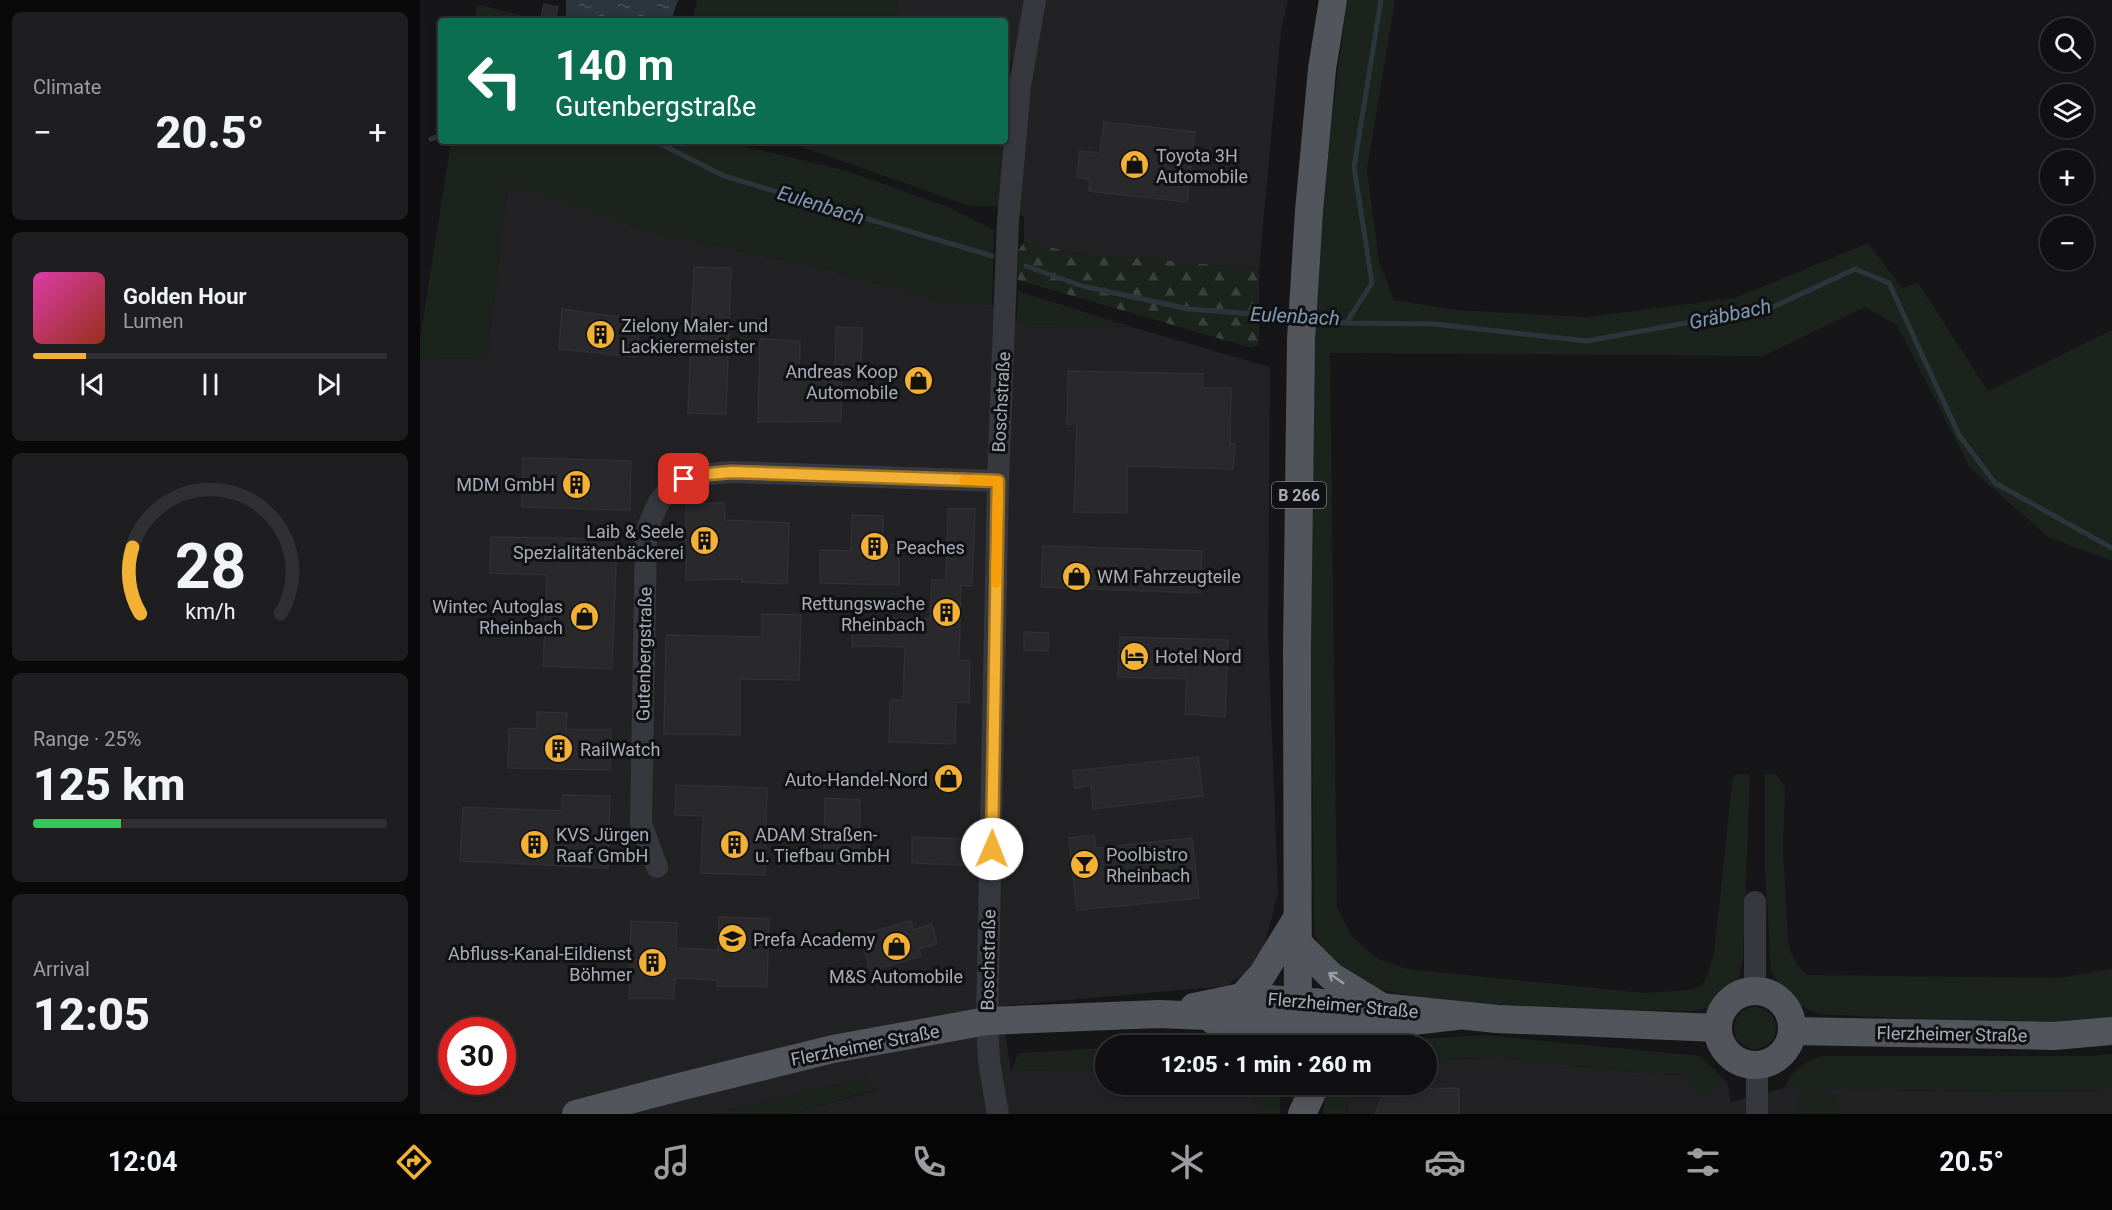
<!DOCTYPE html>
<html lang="en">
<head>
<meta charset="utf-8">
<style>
	body { margin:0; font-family:Roboto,sans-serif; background:#1e1e20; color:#f1f3f6; height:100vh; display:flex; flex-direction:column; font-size:22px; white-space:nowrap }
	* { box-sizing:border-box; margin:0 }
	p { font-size:20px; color:#9c9d9f }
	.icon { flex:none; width:33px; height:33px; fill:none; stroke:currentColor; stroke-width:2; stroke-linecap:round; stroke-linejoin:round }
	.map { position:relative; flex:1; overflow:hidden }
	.panel { display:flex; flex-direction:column; gap:12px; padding:12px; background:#09090a; width:420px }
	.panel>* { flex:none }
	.hud { position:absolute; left:18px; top:18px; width:570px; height:126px; border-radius:6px; box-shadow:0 3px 9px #0003,0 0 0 2px #303032; background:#0b6e4f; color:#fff; overflow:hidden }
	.controls { position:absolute; left:1620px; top:18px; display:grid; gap:12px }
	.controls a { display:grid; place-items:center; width:54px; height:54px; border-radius:50%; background:#101012; box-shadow:0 3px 9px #0003,0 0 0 2px #303032; font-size:30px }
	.speed { position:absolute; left:18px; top:1017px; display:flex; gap:12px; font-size:30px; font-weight:700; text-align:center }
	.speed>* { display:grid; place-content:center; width:78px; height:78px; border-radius:50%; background:#101012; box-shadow:0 3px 9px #0003,0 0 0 2px #303032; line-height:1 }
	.speed .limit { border:9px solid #d22; background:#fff; color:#111 }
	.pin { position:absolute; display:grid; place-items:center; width:51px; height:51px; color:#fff; margin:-26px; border-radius:12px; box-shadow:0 3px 9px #0006 }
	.me { position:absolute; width:66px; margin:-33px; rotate:1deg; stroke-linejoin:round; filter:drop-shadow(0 0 4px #0008) }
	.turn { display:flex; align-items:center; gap:21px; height:126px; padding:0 18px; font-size:27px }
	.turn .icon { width:78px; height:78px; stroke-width:2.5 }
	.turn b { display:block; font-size:42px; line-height:51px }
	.big { font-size:45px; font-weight:800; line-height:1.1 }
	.panel .tile { flex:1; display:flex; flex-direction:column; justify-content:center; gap:9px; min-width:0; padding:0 21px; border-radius:9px; background:#1e1e20 }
	.panel .dial { align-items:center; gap:0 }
	.dial svg { height:156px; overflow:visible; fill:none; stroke:#303032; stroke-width:7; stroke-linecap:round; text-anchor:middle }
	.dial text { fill:#f1f3f6; stroke:none }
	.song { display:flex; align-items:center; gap:18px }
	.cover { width:72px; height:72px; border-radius:9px; background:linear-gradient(135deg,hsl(320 70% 55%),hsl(10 70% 35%)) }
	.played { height:6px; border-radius:3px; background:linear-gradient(90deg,#f2b134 15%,#303032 15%) }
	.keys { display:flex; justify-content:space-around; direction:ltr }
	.heat { display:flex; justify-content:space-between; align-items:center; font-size:33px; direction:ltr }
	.charge { height:9px; border-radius:4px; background:linear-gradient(90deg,#34c759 25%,#303032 0) }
	.trip { position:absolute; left:675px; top:1035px; width:342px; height:60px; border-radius:30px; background:#101012; box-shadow:0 3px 9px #0003,0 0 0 2px #303032; font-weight:800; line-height:60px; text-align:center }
	.menu { display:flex; height:96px; justify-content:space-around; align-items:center; background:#060607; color:#9c9d9f }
	.menu .icon { width:42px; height:42px }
	.menu .current { color:#f2b134 }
	.menu b { font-size:27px; color:#f1f3f6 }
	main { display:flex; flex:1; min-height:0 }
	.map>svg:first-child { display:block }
</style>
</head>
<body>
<main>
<section class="panel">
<div class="tile"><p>Climate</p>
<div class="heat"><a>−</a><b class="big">20.5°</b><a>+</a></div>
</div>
<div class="tile">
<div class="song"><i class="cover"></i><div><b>Golden Hour</b><p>Lumen</p></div></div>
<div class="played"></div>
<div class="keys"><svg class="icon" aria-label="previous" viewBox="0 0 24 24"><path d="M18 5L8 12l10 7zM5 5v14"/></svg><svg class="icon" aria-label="pause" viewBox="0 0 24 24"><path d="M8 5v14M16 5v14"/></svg><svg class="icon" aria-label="next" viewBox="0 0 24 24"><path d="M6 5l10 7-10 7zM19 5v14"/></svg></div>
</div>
<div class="tile dial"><svg viewBox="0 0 100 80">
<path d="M14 69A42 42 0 1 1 86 69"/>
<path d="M14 69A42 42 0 0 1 10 35" stroke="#f2b134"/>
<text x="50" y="56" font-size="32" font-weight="700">28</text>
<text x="50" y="72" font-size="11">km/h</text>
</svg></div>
<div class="tile"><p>Range · 25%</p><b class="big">125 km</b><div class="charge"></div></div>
<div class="tile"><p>Arrival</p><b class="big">12:05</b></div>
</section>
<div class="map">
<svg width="1692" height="1114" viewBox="0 0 1692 1114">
	<defs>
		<pattern id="forest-firs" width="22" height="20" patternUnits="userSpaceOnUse" patternTransform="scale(1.5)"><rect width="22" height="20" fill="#1c231d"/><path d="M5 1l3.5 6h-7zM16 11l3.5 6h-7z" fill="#3a403c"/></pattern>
		<pattern id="water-ripples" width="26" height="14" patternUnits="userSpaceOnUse" patternTransform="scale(1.5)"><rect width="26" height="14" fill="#2c353c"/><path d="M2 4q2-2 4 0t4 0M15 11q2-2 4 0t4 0" fill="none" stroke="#485056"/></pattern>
	</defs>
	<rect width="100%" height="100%" fill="#161618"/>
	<!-- built -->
	<g fill="#222225" fill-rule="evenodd">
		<path d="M479,0H868L861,31L839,269L652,252L604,242V216L576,206L583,141H585V122L592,60L585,58V21H474Z"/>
		<path d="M88,184L239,234L402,268L525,302L572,305L604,324L712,327L850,367L848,633L858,893L844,947L830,970L806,986L581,1006L591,1071L685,1069L686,1084L815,1085L828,1090L839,1114H371L457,1090L448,1077L291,1114H0V358L67,359ZM32,1030H82V1082H32Z"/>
		<path d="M1078,1057L1220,1073L1262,1075L1281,1094L1307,1082L1311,1102L1364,1088L1574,1092L1692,1091V1114H927L928,1104L938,1085L1006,1084L1007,1061Z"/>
	</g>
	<!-- green -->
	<g fill="#1c231d">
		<path d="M277,0H479L474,21H272Z"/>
		<path d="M928,0H975L947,170L959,262L974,300L1035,310L1166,317L1315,298L1448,243L1482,288L1498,283L1568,391L1692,330V561L1628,537L1550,468L1477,325L1445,307L1343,356L910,353L917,907L932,937L958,959L988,969L1225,993L1268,990L1281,986L1288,974L1294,953L1313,775L1330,774L1323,960L1317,981L1301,997L1289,1008L1273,1011L1128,1010L1009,999L971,992L941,983L903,954L894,932C892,622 879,308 928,0Z"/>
		<path d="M57,4L123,21H54Z"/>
		<path d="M31,141H302L427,171L528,207L574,230L572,305L525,302L402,268L239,234L88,185L67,359L0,358V339Z"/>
		<path d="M365,141H583L576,206H550Z"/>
		<path d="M598,291L712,327L604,324L597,320Z"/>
		<path d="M1345,774H1357L1365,788L1363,846L1368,941C1371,955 1376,965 1387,975L1639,978L1692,969V1021L1634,1026L1398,1014L1381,1006L1359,984L1351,970L1345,873Z"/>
		<circle cx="1335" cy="1028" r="21"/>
		<path d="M1063,1035L1280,1056L1307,1082L1281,1095L1262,1075L1220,1073L1078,1057L1007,1061L1006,1046L950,1045L955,1042Z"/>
		<path d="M685,1048V1069L591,1071L599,1053Z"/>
		<path d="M1692,1054V1091L1574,1092L1364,1088C1374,1069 1382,1063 1402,1056H1667Z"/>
		<path d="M448,1077L457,1089L371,1114H291Z"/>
		<path d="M816,1085H855L860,1097V1114H839L828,1090Z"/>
		<path d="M908,1085H938L928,1104L927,1114H902Z"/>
		<path d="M1378,1092L1416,1093L1420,1114H1378Z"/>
	</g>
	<!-- forest -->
	<path fill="url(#forest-firs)" d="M604,242L652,252L839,269V344L832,348L598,280V251Z"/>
	<!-- water -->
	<path fill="url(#water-ripples)" d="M146,0H258L251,21H146Z"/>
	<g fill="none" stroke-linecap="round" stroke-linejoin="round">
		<!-- stream -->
		<g stroke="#2c353c" stroke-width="5">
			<path d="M11,139L21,135"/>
			<path d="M235,141L304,176L572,256"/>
			<path d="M606,266L662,286L769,309L875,317"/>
			<path d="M890,319L926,323L1014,324L1167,341L1353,307L1435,269L1469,283L1539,435L1575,483L1692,548"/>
			<path d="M926,323L952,283L934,167L961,0"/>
		</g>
	</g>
	<!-- building -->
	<g fill="#29292c" stroke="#303034" stroke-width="1.5">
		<path d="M124,4L138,7L135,21H120Z"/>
		<path d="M684,122L775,132L767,202L669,191L670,179L657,177L660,151L680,153Z"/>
		<path d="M274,267L311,268L306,414L268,413Z"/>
		<path d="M142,309L221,320L216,357L139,349Z"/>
		<path d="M416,327L442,328L441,366H415Z"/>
		<path d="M340,339L380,341L379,380L422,381L421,421L338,422Z"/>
		<path d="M491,369H507L506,393H491Z"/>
		<path d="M648,371L783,374L782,388H811L810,444H815L813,469L707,466V513L654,512L657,424H647Z"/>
		<path d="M103,458L211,461L210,510L102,507Z"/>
		<path d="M304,503L305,520L369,523L367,584L322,582V579L266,580V504Z"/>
		<path d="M528,509H555L552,586L541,585L539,660L550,661L549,703L536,702L535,744L469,742L470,700H483L485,647L432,646V622L471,623V618L510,619L512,580H526Z"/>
		<path d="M432,515L463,516V544L479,545V585L400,583V550L431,551Z"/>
		<path d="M71,537L197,539L192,669L123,666L127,575L70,573Z"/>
		<path d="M623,546L782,551L780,593L621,587Z"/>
		<path d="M342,614L381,615L379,680L320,679V735L244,734L246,635L342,637Z"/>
		<path d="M604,632L629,633L628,651L604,650Z"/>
		<path d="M700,637L808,640L805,717L765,714L767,679L698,677Z"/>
		<path d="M117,712L147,713L146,729L191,730L190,770L88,768L89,728L117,729Z"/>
		<path d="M778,757L783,796L673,809L671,785L655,788L653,771Z"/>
		<path d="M256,785L347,788L345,875L281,873L283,816L255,815Z"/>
		<path d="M142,795L190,796L188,868L40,861L43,807L142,811Z"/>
		<path d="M405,798L440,800L439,864L404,863Z"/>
		<path d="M674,835L676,848L772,838L779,898L657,910L649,838Z"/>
		<path d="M492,837L544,839L543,865L492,863Z"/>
		<path d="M299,917L349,919L347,987L297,986V980L255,978L254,999L209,998L211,921L257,923L256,948L298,950Z"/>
		<path d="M491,921L493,930L512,924L517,944L499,949L501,956L450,971L440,935Z"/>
		<path d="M1039,1088V1114H955L964,1094L973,1089Z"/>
	</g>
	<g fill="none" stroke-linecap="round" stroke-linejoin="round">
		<!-- minor -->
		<g stroke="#37383d" stroke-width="22">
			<path d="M237,867L221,824L226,534C242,482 260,476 311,472L578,481"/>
			<path d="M1335,991V902"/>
			<path d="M578,1114L569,1061L567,1021L578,481L588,221L600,86L615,0"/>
			<path d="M1337,1114V1065"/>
		</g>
		<!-- major -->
		<g stroke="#53555c" stroke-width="28">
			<path d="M877,942L911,976L957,1004"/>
			<circle cx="1335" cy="1028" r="37"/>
			<path d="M822,997L842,975L877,918"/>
			<path d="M774,1007L822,997L961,1007L1077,1019L1298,1028"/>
			<path d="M794,1021L835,1046"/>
			<path d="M1372,1031L1634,1036L1692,1031"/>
			<path d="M878,1046L877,649L881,340L889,211L902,69L913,0"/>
			<path d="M156,1114L255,1088L413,1049L567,1021L739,1014L787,1016L878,1025L941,1027L1036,1016"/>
			<path d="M882,1114L896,1084"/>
		</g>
	</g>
	<!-- one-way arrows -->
	<defs><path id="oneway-shaft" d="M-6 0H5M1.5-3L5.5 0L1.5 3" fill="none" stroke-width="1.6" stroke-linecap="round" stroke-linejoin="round" transform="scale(1.5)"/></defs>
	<use stroke="#979ba6" href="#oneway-shaft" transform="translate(916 978) rotate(-145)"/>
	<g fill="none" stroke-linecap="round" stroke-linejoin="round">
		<defs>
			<path id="route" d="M264,479L279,475L311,472L578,481L572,849"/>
		</defs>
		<!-- route casing -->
		<use href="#route" stroke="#9d7322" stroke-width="15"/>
		<!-- route -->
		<use href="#route" stroke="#f2b134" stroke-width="10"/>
		<!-- slow -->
		<path stroke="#f59e0b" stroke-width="10" d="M544,480L578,481L576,583"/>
	</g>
	<!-- icons -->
	<defs>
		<symbol id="shop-disc" viewBox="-11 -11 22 22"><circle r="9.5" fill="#f2b134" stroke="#111113"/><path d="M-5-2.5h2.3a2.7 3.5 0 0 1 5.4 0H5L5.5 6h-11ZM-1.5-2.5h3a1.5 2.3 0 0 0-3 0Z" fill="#111"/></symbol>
		<symbol id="building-disc" viewBox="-11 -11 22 22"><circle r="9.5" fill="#f2b134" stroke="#111113"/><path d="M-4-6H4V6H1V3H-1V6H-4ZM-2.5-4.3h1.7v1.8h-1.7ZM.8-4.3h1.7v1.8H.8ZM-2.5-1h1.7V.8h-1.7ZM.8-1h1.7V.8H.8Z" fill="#111"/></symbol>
		<symbol id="hotel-disc" viewBox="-11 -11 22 22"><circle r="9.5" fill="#f2b134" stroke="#111113"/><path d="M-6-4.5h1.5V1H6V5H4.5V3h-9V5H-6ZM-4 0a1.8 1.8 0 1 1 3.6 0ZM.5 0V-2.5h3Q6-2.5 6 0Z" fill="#111"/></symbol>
		<symbol id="bar-disc" viewBox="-11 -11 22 22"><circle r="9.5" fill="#f2b134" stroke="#111113"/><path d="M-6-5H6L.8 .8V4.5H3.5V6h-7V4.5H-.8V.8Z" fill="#111"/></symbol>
		<symbol id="school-disc" viewBox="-11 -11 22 22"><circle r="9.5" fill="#f2b134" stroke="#111113"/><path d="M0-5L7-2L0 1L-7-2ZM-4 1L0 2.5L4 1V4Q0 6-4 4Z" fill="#111"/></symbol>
	</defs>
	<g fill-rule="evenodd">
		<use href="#shop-disc" x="698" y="148" width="33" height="33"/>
		<use href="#building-disc" x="164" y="318" width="33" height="33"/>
		<use href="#shop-disc" x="482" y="364" width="33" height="33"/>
		<use href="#building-disc" x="140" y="468" width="33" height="33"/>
		<use href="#building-disc" x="268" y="524" width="33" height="33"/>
		<use href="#building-disc" x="438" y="530" width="33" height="33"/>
		<use href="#shop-disc" x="640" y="560" width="33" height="33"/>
		<use href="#building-disc" x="510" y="596" width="33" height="33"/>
		<use href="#shop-disc" x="148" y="600" width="33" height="33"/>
		<use href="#hotel-disc" x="698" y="640" width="33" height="33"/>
		<use href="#building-disc" x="122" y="732" width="33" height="33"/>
		<use href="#shop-disc" x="512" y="762" width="33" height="33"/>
		<use href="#building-disc" x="98" y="828" width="33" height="33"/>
		<use href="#building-disc" x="298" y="828" width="33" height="33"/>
		<use href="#bar-disc" x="648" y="848" width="33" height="33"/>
		<use href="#school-disc" x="296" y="922" width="33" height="33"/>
		<use href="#shop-disc" x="460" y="930" width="33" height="33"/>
		<use href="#building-disc" x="216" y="946" width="33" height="33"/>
	</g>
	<g text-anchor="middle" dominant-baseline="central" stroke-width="6" stroke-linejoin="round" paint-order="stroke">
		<!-- shield labels -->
		<rect fill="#111113" stroke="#7b7e86" stroke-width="1.5" x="852" y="482" width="54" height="26" rx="4.5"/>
		<g font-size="16" font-weight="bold" fill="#a8adb8">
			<text x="879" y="495">B 266</text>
		</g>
		<!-- poi labels -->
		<g font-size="18" fill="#a8adb8" stroke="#111113" text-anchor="start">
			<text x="736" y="155">Toyota 3H<tspan x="736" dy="21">Automobile</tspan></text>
			<text x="201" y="325">Zielony Maler- und<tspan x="201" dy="21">Lackierermeister</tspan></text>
			<text x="478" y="371" text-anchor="end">Andreas Koop<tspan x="478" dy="21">Automobile</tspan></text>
			<text x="135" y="484" text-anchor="end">MDM GmbH</text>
			<text x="264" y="531" text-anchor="end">Laib &amp; Seele<tspan x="264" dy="21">Spezialitätenbäckerei</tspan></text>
			<text x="476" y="547">Peaches</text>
			<text x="677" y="576">WM Fahrzeugteile</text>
			<text x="505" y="603" text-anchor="end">Rettungswache<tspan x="505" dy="21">Rheinbach</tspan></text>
			<text x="143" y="606" text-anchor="end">Wintec Autoglas<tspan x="143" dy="21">Rheinbach</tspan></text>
			<text x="735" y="656">Hotel Nord</text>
			<text x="160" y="749">RailWatch</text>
			<text x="508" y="779" text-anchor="end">Auto-Handel-Nord</text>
			<text x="136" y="834">KVS Jürgen<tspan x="136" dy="21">Raaf GmbH</tspan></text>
			<text x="335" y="834">ADAM Straßen-<tspan x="335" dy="21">u. Tiefbau GmbH</tspan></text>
			<text x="686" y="854">Poolbistro<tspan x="686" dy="21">Rheinbach</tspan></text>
			<text x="333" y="939">Prefa Academy</text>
			<text x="212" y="953" text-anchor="end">Abfluss-Kanal-Eildienst<tspan x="212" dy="21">Böhmer</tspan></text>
			<text x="476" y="976" text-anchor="middle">M&amp;S Automobile</text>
		</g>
		<!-- street labels -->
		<g font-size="18" fill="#a8adb8" stroke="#111113">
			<text transform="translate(581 402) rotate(-87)">Boschstraße</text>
			<text transform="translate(224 654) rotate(-89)">Gutenbergstraße</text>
			<text transform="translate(568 960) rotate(-89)">Boschstraße</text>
			<text transform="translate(923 1005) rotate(5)">Flerzheimer Straße</text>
			<text transform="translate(1532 1034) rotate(1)">Flerzheimer Straße</text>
			<text transform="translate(445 1045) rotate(-11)">Flerzheimer Straße</text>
		</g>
		<!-- water labels -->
		<g font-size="20" font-style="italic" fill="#7f9bb3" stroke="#111113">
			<text transform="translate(401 205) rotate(17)">Eulenbach</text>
			<text transform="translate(1310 314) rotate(-12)">Gräbbach</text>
			<text transform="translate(875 316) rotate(3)">Eulenbach</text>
		</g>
	</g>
</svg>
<div class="controls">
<a><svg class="icon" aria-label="search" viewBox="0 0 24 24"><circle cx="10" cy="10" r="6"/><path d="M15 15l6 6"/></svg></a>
<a><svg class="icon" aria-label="layers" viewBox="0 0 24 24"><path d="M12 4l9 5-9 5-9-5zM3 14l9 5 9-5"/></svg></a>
<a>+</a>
<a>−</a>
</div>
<div class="speed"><div class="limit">30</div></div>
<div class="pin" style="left:264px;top:479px;background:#d93025"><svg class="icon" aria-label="arrive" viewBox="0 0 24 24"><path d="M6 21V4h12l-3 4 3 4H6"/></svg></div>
<svg class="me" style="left:572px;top:849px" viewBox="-20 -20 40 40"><circle r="19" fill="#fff"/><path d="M0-13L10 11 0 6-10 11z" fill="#f2b134"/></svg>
<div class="trip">12:05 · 1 min · 260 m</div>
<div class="hud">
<div class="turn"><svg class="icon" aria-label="left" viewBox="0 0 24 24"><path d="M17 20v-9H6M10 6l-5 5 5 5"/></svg><div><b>140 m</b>Gutenbergstraße</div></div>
</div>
</div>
</main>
<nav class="menu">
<b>12:04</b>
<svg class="icon current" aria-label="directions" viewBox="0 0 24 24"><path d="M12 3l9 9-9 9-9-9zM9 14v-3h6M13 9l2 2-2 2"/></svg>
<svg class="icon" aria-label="music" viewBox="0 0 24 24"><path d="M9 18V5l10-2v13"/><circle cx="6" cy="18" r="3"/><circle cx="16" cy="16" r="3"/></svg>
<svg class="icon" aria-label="phone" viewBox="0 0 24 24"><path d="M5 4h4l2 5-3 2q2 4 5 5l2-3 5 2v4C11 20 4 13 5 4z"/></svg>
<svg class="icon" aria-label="climate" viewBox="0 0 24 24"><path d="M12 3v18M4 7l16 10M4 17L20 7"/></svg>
<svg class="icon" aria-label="car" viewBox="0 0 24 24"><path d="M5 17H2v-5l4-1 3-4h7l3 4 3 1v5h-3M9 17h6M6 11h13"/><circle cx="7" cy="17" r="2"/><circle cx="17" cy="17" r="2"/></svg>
<svg class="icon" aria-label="filters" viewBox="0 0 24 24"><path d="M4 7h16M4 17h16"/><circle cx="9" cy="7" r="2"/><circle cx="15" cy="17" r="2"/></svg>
<b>20.5°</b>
</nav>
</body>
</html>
